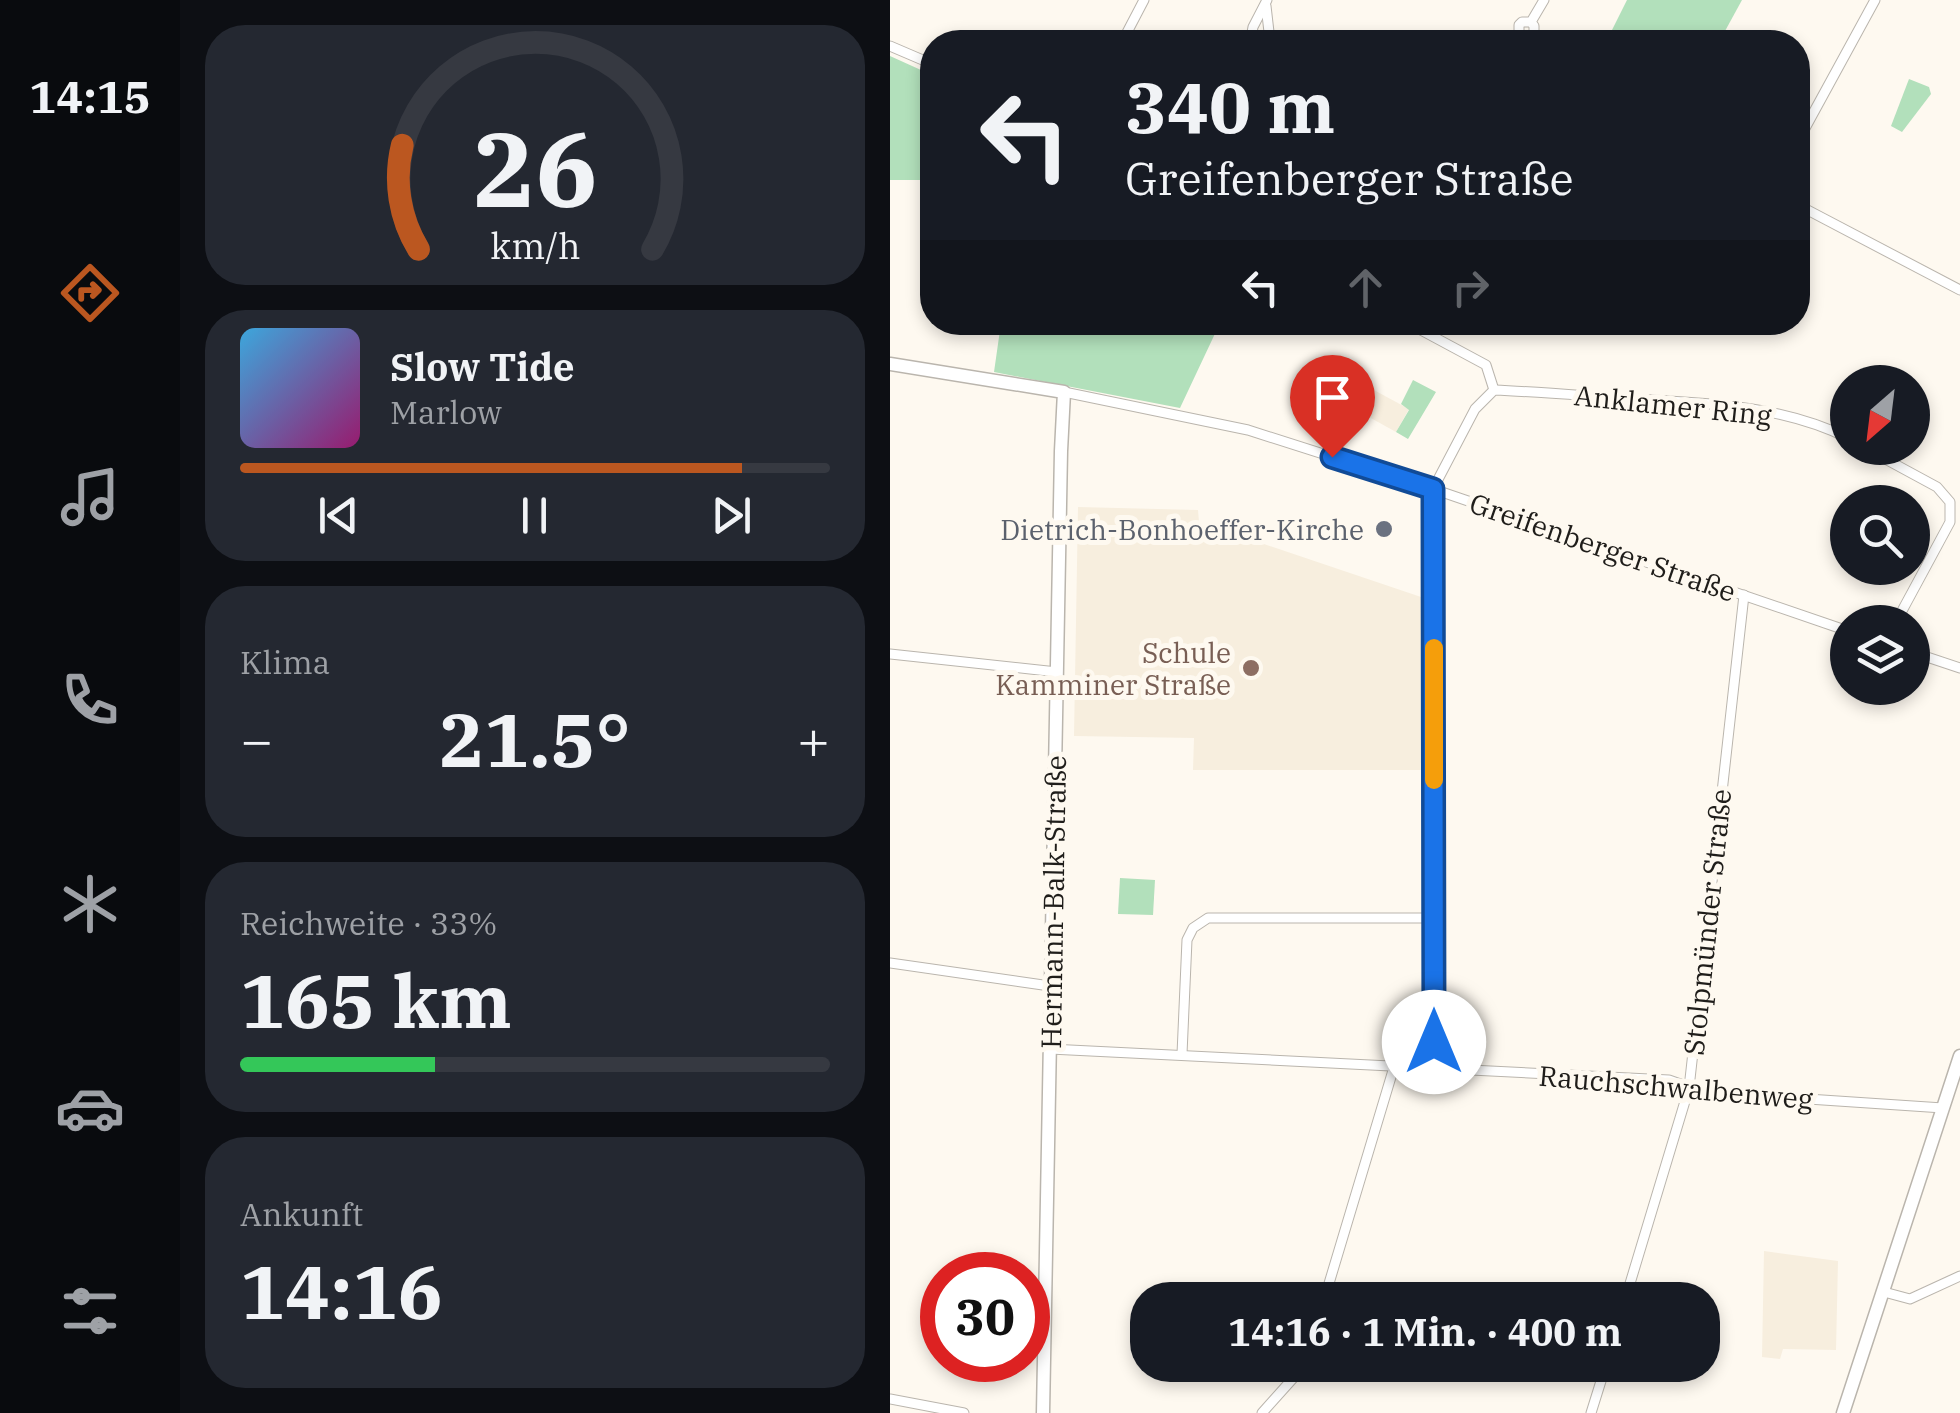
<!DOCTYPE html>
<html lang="de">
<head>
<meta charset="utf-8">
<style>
	body { margin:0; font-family:"IBM Plex Serif",serif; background:#242831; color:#f1f3f6; height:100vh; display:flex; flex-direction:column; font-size:38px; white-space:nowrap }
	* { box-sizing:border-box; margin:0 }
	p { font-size:32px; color:#9ea1a6 }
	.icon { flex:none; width:55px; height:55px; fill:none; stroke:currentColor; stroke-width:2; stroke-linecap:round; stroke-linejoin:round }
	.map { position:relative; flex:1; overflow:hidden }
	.sheet { display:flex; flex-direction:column; gap:25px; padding:25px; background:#0d0f14; width:710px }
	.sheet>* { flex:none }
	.guide { position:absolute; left:30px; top:30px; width:890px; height:305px; border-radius:40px; box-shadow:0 5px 15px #0003; background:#171b24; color:#f1f3f6; overflow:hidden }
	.needle { width:65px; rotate:208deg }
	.tools { position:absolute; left:940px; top:365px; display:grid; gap:20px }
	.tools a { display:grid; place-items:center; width:100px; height:100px; border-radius:50%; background:#171b24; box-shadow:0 5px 15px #0003; font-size:50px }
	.speed { position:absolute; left:30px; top:1252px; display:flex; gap:20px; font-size:50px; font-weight:700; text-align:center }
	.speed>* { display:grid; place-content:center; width:130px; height:130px; border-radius:50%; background:#171b24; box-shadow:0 5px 15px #0003; line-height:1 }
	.speed .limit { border:15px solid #d22; background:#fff; color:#111 }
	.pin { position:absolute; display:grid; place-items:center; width:85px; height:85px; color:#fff; margin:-102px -42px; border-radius:50% 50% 50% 0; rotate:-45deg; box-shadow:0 0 10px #0007 }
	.pin .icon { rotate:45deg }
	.me { position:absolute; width:110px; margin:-55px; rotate:0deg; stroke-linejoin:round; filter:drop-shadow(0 0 8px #0008) }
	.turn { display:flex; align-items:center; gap:35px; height:210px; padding:0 40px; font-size:45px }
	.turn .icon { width:130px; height:130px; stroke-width:2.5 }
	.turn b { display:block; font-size:70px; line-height:85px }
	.lanes { display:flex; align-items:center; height:95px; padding:0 40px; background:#0003; justify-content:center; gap:50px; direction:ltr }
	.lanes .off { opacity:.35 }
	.big { font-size:75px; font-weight:700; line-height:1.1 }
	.sheet .card { flex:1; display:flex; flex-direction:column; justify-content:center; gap:15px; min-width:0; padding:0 35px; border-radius:40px; background:#242831 }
	.sheet .dial { align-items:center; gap:0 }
	.dial svg { height:260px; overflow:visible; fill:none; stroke:#363941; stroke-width:7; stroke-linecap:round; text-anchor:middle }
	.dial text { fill:#f1f3f6; stroke:none }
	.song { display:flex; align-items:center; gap:30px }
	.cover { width:120px; height:120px; border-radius:15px; background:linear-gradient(135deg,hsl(200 70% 55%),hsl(320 70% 35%)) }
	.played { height:10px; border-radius:5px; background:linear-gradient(90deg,#bb5720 85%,#363941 85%) }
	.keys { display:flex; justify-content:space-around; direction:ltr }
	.heat { display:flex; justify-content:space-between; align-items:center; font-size:55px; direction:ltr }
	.charge { height:15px; border-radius:8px; background:linear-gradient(90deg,#34c759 33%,#363941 0) }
	.trip { position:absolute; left:240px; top:1282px; width:590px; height:100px; border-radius:40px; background:#171b24; box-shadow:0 5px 15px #0003; font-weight:700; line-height:100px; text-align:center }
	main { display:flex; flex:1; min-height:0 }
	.menu { display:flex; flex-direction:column; width:180px; justify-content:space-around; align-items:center; background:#090b0e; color:#9ea1a6 }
	.menu .icon { width:70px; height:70px }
	.menu .current { color:#bb5720 }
	.menu b { font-size:45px; color:#f1f3f6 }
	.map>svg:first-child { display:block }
</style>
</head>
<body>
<main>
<nav class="menu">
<b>14:15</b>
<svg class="icon current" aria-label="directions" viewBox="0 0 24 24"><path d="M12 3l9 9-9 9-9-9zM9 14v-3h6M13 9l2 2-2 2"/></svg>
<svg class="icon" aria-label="music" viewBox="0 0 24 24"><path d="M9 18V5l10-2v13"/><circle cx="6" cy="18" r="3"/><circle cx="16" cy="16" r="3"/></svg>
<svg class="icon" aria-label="phone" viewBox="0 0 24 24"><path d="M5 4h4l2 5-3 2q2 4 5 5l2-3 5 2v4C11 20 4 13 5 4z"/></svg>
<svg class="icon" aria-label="climate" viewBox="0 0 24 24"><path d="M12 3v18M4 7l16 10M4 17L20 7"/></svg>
<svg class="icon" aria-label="car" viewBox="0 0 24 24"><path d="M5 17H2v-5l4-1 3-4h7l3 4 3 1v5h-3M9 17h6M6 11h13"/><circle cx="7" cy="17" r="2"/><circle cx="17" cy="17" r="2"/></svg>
<svg class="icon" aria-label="filters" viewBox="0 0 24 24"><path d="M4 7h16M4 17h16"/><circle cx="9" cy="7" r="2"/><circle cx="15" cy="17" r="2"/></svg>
</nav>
<section class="sheet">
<div class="card dial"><svg viewBox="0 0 100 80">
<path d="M14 69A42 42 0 1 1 86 69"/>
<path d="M14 69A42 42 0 0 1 9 37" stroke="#bb5720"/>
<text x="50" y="56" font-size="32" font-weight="700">26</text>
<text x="50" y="72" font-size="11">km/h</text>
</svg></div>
<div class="card">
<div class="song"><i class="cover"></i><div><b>Slow Tide</b><p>Marlow</p></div></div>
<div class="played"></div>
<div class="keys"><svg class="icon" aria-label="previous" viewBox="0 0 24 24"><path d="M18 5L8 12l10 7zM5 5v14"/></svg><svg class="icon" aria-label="pause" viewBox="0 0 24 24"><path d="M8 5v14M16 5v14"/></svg><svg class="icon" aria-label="next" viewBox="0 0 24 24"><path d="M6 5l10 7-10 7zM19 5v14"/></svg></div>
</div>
<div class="card"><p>Klima</p>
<div class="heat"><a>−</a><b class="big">21.5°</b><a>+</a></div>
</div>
<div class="card"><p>Reichweite · 33%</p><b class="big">165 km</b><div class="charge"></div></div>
<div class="card"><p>Ankunft</p><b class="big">14:16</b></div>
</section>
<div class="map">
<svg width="1070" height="1413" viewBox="0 0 1070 1413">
	<rect width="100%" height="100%" fill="#fef9f0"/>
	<!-- built -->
	<g fill="#f7eede">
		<path d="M482,389L519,409L506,432L470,412Z"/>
		<path d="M188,507L308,510L309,522L537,599V770H303L304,738L184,736Z"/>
		<path d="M874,1251L948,1261L946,1350L893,1349L890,1359L872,1357Z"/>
	</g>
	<!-- green -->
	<g fill="#b2e0bb">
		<path d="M737,0H852L829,42H716Z"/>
		<path d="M0,56L42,75V96L37,100L42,109V180H0Z"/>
		<path d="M1019,79L1039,87L1041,94L1012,132L1001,126Z"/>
		<path d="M111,323V322L330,323L290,408L104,372Z"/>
		<path d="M523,380L546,392L518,439L506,432L519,410L511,404Z"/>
		<path d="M230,878L265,880L263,915L228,914Z"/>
	</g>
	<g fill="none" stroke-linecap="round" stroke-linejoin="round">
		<defs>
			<g id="street">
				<path d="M641,22H632L629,25V33L636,38L644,33V26L641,22L654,0"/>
				<path d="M232,42L254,0"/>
				<path d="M366,42L361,38L363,27L377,0"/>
				<path d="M373,42L379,32L376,6"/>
				<path d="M0,46L42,64"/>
				<path d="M908,141L985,0"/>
				<path d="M908,205L1070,290"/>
				<path d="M516,322L596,365L604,390"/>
				<path d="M174,392L358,430L543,489L958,631"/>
				<path d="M975,448L1047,487L1060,502V522L1006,622"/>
				<path d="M1022,652L1070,668"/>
				<path d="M0,654L167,672"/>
				<path d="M0,963L160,986"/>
				<path d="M160,1049L779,1080L813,1092L1053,1108"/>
				<path d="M292,1054L297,940L303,928L318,918H544"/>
				<path d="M544,1068L543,489L585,409L604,390C650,392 697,396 744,399C816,403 892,405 958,438"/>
				<path d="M994,1292L1020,1299L1070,1276"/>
				<path d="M434,1300L504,1067"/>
				<path d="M735,1300L799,1088L854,595"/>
				<path d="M0,1399L74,1413"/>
				<path d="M372,1413L415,1365"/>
				<path d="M701,1413L716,1365"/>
			</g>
			<g id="secondary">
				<path d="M0,364L174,392L171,451L153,1413"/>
				<path d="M953,1413L1070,1056"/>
			</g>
		</defs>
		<!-- street casing -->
		<use href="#street" stroke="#bab5ad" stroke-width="11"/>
		<!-- secondary casing -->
		<use href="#secondary" stroke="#bab5ad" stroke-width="15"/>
		<!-- street -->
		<use href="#street" stroke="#fff" stroke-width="9"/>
		<!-- secondary -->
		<use href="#secondary" stroke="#fff" stroke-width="12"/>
	</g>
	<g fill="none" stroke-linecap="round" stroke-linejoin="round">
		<defs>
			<path id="route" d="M442,457L543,489L544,1042"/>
		</defs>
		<!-- route casing -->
		<use href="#route" stroke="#114b97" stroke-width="25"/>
		<!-- route -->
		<use href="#route" stroke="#1a73e8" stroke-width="18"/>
		<!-- slow -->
		<path stroke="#f59e0b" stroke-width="18" d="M544,648V780"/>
	</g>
	<!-- markers -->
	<circle fill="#6b7280" stroke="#fef9f0" stroke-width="4" cx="494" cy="529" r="10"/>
	<circle fill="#8d6e63" stroke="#fef9f0" stroke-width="4" cx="361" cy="668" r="10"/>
	<g text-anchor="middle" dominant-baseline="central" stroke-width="10" stroke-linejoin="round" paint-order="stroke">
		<!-- street labels -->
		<g font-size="28" fill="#1f1d1a" stroke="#fef9f0">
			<text transform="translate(783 405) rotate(6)">Anklamer Ring</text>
			<text transform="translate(713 547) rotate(19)">Greifenberger Straße</text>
			<text transform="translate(163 902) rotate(-89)">Hermann-Balk-Straße</text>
			<text transform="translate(817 922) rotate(-84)">Stolpmünder Straße</text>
			<text transform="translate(786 1087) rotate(5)">Rauchschwalbenweg</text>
		</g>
		<!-- worship labels -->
		<g font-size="28" fill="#5b616d" stroke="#fef9f0" text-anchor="end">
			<text x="474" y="529">Dietrich-Bonhoeffer-Kirche</text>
		</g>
		<!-- education labels -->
		<g font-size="28" fill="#785e54" stroke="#fef9f0" text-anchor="end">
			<text x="341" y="652">Schule<tspan x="341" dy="32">Kamminer Straße</tspan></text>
		</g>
	</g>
</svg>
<div class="tools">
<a><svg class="needle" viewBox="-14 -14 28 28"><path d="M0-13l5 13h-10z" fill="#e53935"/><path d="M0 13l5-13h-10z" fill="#9ea1a6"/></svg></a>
<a><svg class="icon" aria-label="search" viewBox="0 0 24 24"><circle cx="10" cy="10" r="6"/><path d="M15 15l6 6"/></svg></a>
<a><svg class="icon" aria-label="layers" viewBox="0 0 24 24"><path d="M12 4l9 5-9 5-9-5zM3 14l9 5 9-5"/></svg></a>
</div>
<div class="speed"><div class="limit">30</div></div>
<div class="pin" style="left:442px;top:457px;background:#d93025"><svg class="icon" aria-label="arrive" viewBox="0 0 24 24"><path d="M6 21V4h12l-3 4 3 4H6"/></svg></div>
<svg class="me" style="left:544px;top:1042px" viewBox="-20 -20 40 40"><circle r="19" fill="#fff"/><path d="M0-13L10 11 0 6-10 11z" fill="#1a73e8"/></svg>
<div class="trip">14:16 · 1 Min. · 400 m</div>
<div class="guide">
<div class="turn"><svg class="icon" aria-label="left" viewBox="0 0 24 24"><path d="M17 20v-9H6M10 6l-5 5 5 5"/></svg><div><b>340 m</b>Greifenberger Straße</div></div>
<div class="lanes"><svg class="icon" aria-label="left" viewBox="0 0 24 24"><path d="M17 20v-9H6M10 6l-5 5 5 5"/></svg><svg class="icon off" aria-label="ahead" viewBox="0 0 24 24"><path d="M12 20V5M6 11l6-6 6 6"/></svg><svg class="icon off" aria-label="right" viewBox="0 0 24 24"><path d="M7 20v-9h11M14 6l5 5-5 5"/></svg></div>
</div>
</div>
</main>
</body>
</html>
